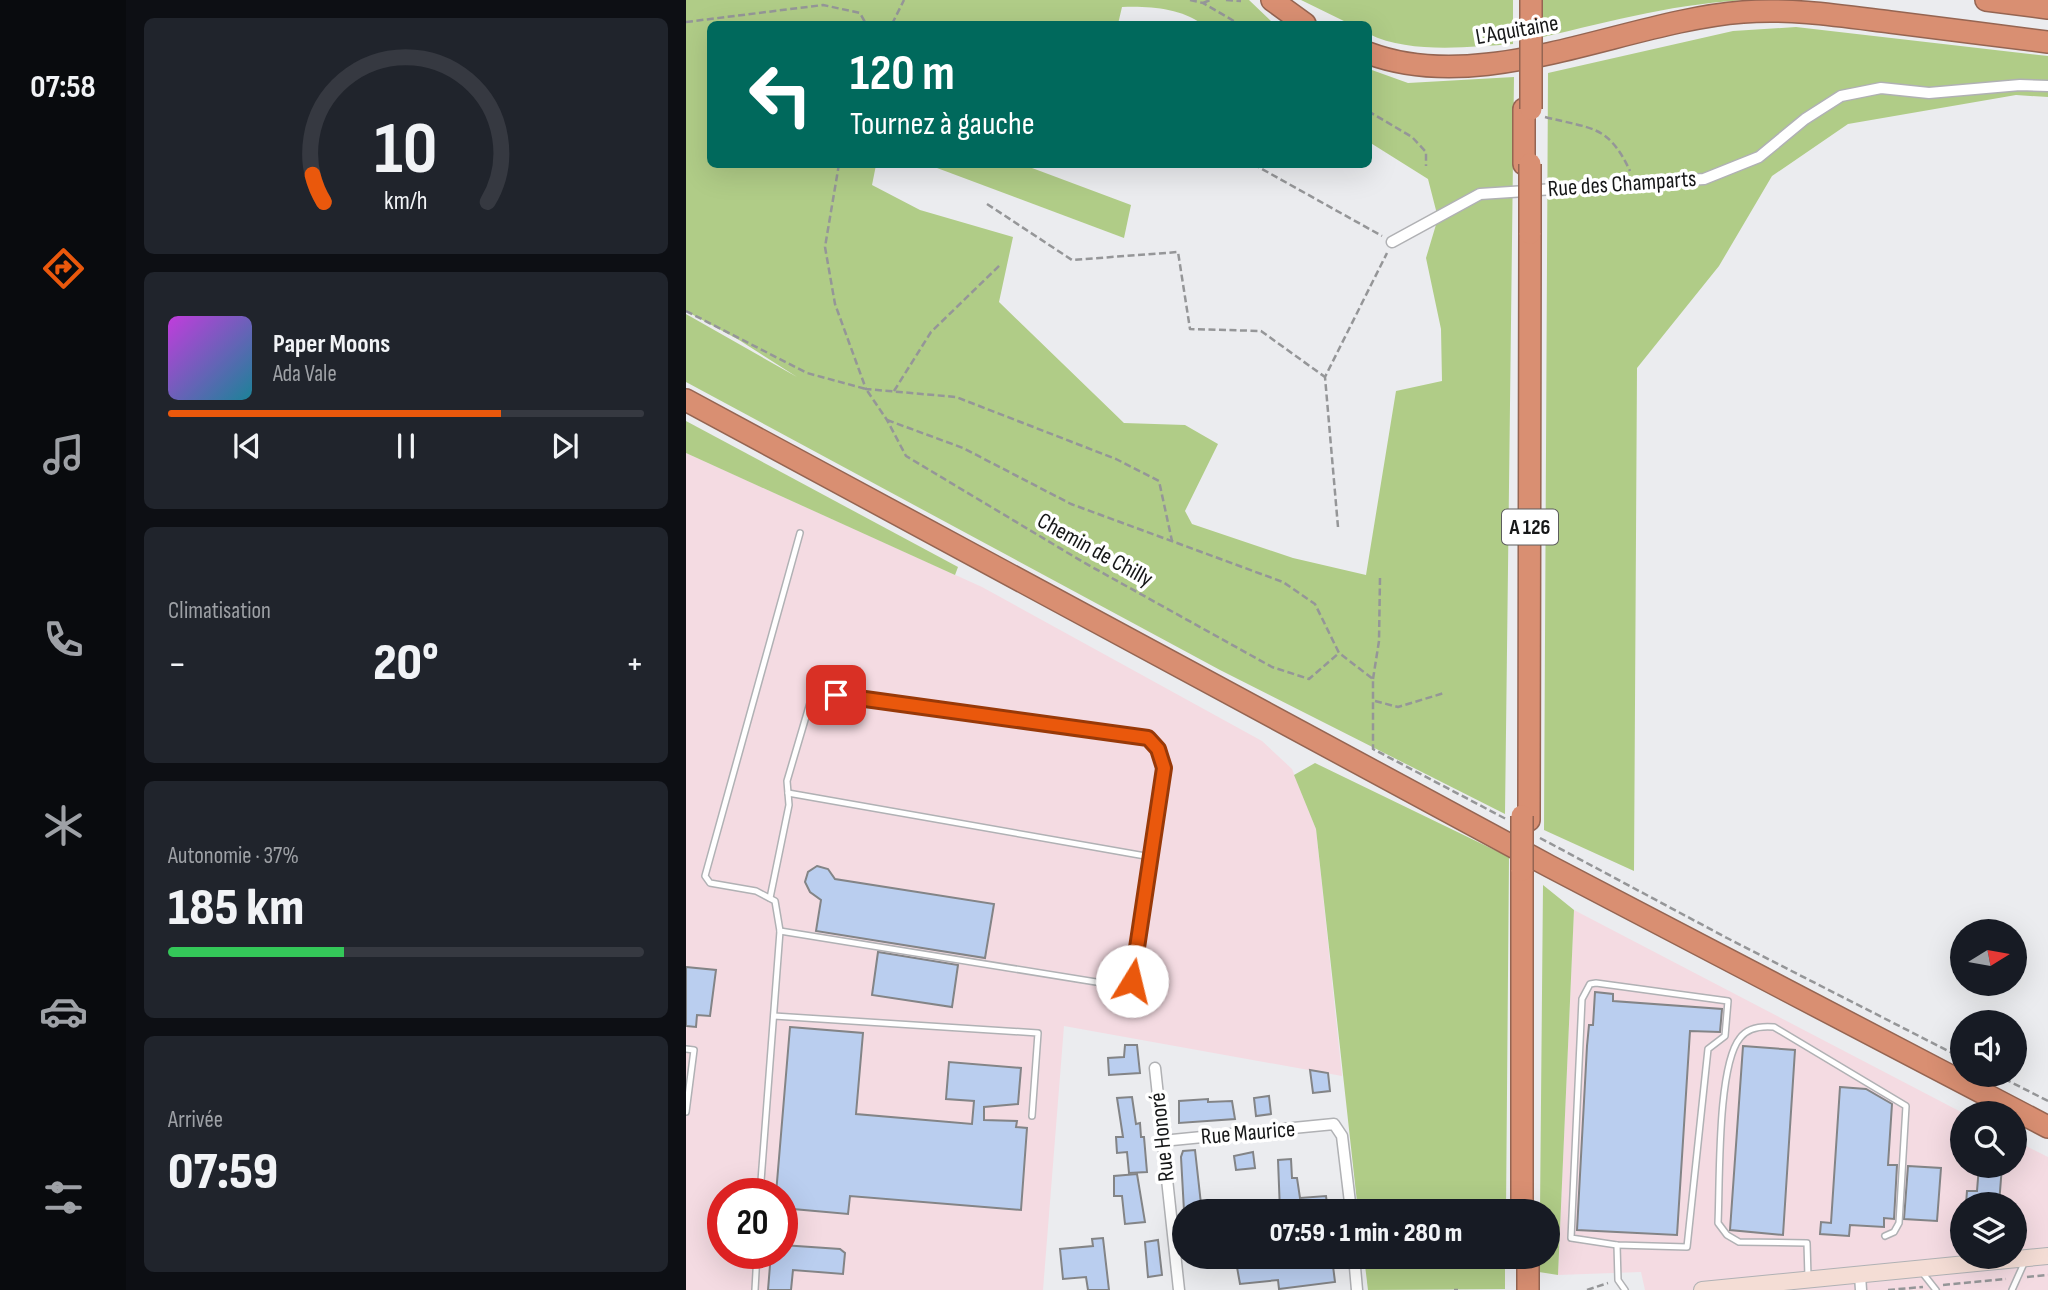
<!DOCTYPE html>
<html lang="fr">
<head>
<meta charset="utf-8">
<style>
	body { margin:0; font-family:"Sofia Sans Condensed",sans-serif; background:#20242c; color:#f1f3f6; height:100vh; display:flex; flex-direction:column; font-size:26px; white-space:nowrap }
	* { box-sizing:border-box; margin:0 }
	p { font-size:23px; color:#9ea1a6 }
	.icon { flex:none; width:38px; height:38px; fill:none; stroke:currentColor; stroke-width:2; stroke-linecap:round; stroke-linejoin:round }
	.map { position:relative; flex:1; overflow:hidden }
	.panel { display:flex; flex-direction:column; gap:18px; padding:18px; background:#0d0f14; width:560px }
	.panel>* { flex:none }
	.hud { position:absolute; left:21px; top:21px; width:665px; height:147px; border-radius:10px; box-shadow:0 7px 28px #0002; background:#00695c; color:#fff; overflow:hidden }
	.needle { width:46px; rotate:79deg }
	.fabs { position:absolute; left:1264px; top:919px; display:grid; gap:14px }
	.fabs a { display:grid; place-items:center; width:77px; height:77px; border-radius:50%; background:#171b24; box-shadow:0 7px 28px #0002; font-size:35px }
	.speed { position:absolute; left:21px; top:1178px; display:flex; gap:14px; font-size:35px; font-weight:700; text-align:center }
	.speed>* { display:grid; place-content:center; width:91px; height:91px; border-radius:50%; background:#171b24; box-shadow:0 7px 28px #0002; line-height:1 }
	.speed .limit { border:10px solid #d22; background:#fff; color:#111 }
	.pin { position:absolute; display:grid; place-items:center; width:60px; height:60px; color:#fff; margin:-30px; border-radius:14px; box-shadow:0 4px 10px #0006 }
	.me { position:absolute; width:77px; margin:-38px; rotate:9deg; stroke-linejoin:round; filter:drop-shadow(0 0 5px #0008) }
	.turn { display:flex; align-items:center; gap:24px; height:147px; padding:0 28px; font-size:32px }
	.turn .icon { width:91px; height:91px; stroke-width:2.5 }
	.turn b { display:block; font-size:49px; line-height:60px }
	.big { font-size:52px; font-weight:800; line-height:1.1 }
	.panel .card { flex:1; display:flex; flex-direction:column; justify-content:center; gap:10px; min-width:0; padding:0 24px; border-radius:10px; background:#20242c }
	.panel .dial { align-items:center; gap:0 }
	.dial svg { height:182px; overflow:visible; fill:none; stroke:#363941; stroke-width:7; stroke-linecap:round; text-anchor:middle }
	.dial text { fill:#f1f3f6; stroke:none }
	.song { display:flex; align-items:center; gap:21px }
	.cover { width:84px; height:84px; border-radius:10px; background:linear-gradient(135deg,hsl(290 70% 55%),hsl(190 70% 35%)) }
	.played { height:7px; border-radius:4px; background:linear-gradient(90deg,#ea580c 70%,#363941 70%) }
	.keys { display:flex; justify-content:space-around; direction:ltr }
	.heat { display:flex; justify-content:space-between; align-items:center; font-size:38px; direction:ltr }
	.charge { height:10px; border-radius:5px; background:linear-gradient(90deg,#34c759 37%,#363941 0) }
	.trip { position:absolute; left:486px; top:1199px; width:388px; height:70px; border-radius:35px; background:#171b24; box-shadow:0 7px 28px #0002; font-weight:800; line-height:70px; text-align:center }
	main { display:flex; flex:1; min-height:0 }
	.menu { display:flex; flex-direction:column; width:126px; justify-content:space-around; align-items:center; background:#090b0e; color:#9ea1a6 }
	.menu .icon { width:49px; height:49px }
	.menu .active { color:#ea580c }
	.menu b { font-size:32px; color:#f1f3f6 }
	.map>svg:first-child { display:block }
</style>
</head>
<body>
<main>
<nav class="menu">
<b>07:58</b>
<svg class="icon active" aria-label="directions" viewBox="0 0 24 24"><path d="M12 3l9 9-9 9-9-9zM9 14v-3h6M13 9l2 2-2 2"/></svg>
<svg class="icon" aria-label="music" viewBox="0 0 24 24"><path d="M9 18V5l10-2v13"/><circle cx="6" cy="18" r="3"/><circle cx="16" cy="16" r="3"/></svg>
<svg class="icon" aria-label="phone" viewBox="0 0 24 24"><path d="M5 4h4l2 5-3 2q2 4 5 5l2-3 5 2v4C11 20 4 13 5 4z"/></svg>
<svg class="icon" aria-label="climate" viewBox="0 0 24 24"><path d="M12 3v18M4 7l16 10M4 17L20 7"/></svg>
<svg class="icon" aria-label="car" viewBox="0 0 24 24"><path d="M5 17H2v-5l4-1 3-4h7l3 4 3 1v5h-3M9 17h6M6 11h13"/><circle cx="7" cy="17" r="2"/><circle cx="17" cy="17" r="2"/></svg>
<svg class="icon" aria-label="filters" viewBox="0 0 24 24"><path d="M4 7h16M4 17h16"/><circle cx="9" cy="7" r="2"/><circle cx="15" cy="17" r="2"/></svg>
</nav>
<section class="panel">
<div class="card dial"><svg viewBox="0 0 100 80">
<path d="M14 69A42 42 0 1 1 86 69"/>
<path d="M14 69A42 42 0 0 1 9 57" stroke="#ea580c"/>
<text x="50" y="56" font-size="32" font-weight="700">10</text>
<text x="50" y="72" font-size="11">km/h</text>
</svg></div>
<div class="card">
<div class="song"><i class="cover"></i><div><b>Paper Moons</b><p>Ada Vale</p></div></div>
<div class="played"></div>
<div class="keys"><svg class="icon" aria-label="previous" viewBox="0 0 24 24"><path d="M18 5L8 12l10 7zM5 5v14"/></svg><svg class="icon" aria-label="pause" viewBox="0 0 24 24"><path d="M8 5v14M16 5v14"/></svg><svg class="icon" aria-label="next" viewBox="0 0 24 24"><path d="M6 5l10 7-10 7zM19 5v14"/></svg></div>
</div>
<div class="card"><p>Climatisation</p>
<div class="heat"><a>−</a><b class="big">20°</b><a>+</a></div>
</div>
<div class="card"><p>Autonomie · 37%</p><b class="big">185 km</b><div class="charge"></div></div>
<div class="card"><p>Arrivée</p><b class="big">07:59</b></div>
</section>
<div class="map">
<svg width="1362" height="1290" viewBox="0 0 1362 1290">
	<rect width="100%" height="100%" fill="#ebecef"/>
	<!-- industrial -->
	<g fill="#f4dbe2" fill-rule="evenodd">
		<path d="M0,453L296,587L576,741L606,769L630,829L656,1076L378,1026L357,1290H0ZM37,1194H96V1253H37Z"/>
		<path d="M888,910L1277,1113L1276,1166H1328V1140L1362,1157V1290H959L955,1272L872,1275ZM1276,1204H1328V1256H1276Z"/>
	</g>
	<!-- green -->
	<g fill="#b0cc87">
		<path d="M0,0H563L588,24H516C494,8 463,6 436,7L432,24H24V164L190,165L186,185L234,210L327,237L313,302L438,423L499,425L532,444L499,511L506,524L607,558L680,575L710,391L756,381L755,329L740,258L752,218L742,179L683,142V69L722,83L828,77L819,814L534,670L0,382V314L111,377L53,340L0,311Z"/>
		<path d="M615,0H827V44C783,47 723,54 683,34L682,24H664Z"/>
		<path d="M857,0H1066C995,2 926,21 857,37Z"/>
		<path d="M1110,27L1362,56V97L1330,95L1162,124L1086,176L1033,266L951,368L948,871L858,830L862,73L1047,31Z"/>
		<path d="M243,165H338L445,205L438,238Z"/>
		<path d="M0,421L272,567L269,575L0,453Z"/>
		<path d="M629,763L823,857L820,1211H672L630,829L608,775Z"/>
		<path d="M857,885L888,910L872,1275L853,1272V1257L863,1256V1211H854Z"/>
		<path d="M678,1257H819V1289L682,1290Z"/>
	</g>
	<!-- building -->
	<g fill="#baceef" stroke="#838486" stroke-width="2">
		<path d="M131,866L142,869L149,879L308,904L299,958L130,931L135,900L124,892L119,882L122,872Z"/>
		<path d="M192,952L272,965L266,1007L186,995Z"/>
		<path d="M0,967L30,970L24,1016L11,1015L10,1027L0,1026Z"/>
		<path d="M909,992L927,994V1001L1036,1009L1034,1032L1004,1031L991,1235L891,1230L901,1046L903,1025H907Z"/>
		<path d="M104,1027L177,1033L170,1114L286,1124L288,1101L260,1099L263,1062L335,1068L332,1104L298,1107V1120L331,1121L330,1127L341,1128L335,1210L164,1196L162,1214L96,1208V1194H90Z"/>
		<path d="M439,1045H451L454,1073L423,1075L422,1058L438,1057Z"/>
		<path d="M1057,1046L1109,1050L1097,1235L1044,1230Z"/>
		<path d="M624,1070L642,1073L644,1091L627,1093Z"/>
		<path d="M1154,1087L1180,1089L1206,1104L1202,1165H1211L1208,1219L1198,1218V1227L1164,1225L1163,1236L1134,1234L1135,1222L1145,1223Z"/>
		<path d="M583,1096L585,1114L570,1116L568,1098Z"/>
		<path d="M446,1097L450,1124L454,1123L455,1137H458L461,1172L443,1173L441,1152L431,1153L430,1137H437L431,1098Z"/>
		<path d="M522,1099V1102L546,1101L549,1119L493,1123V1101Z"/>
		<path d="M509,1150L515,1204H508L509,1210L498,1211L495,1157L497,1151Z"/>
		<path d="M567,1152L569,1168L550,1170L548,1156Z"/>
		<path d="M605,1159L606,1178H611L614,1198L640,1196L642,1211H594L592,1160Z"/>
		<path d="M1222,1166L1255,1168L1251,1221L1218,1219Z"/>
		<path d="M1293,1166H1316L1313,1204H1280L1281,1191H1291Z"/>
		<path d="M451,1174L459,1222L439,1224L436,1196H428V1176Z"/>
		<path d="M417,1238L423,1290H402L400,1277L377,1279L374,1249L407,1246L406,1239Z"/>
		<path d="M472,1240L476,1275L462,1277L459,1242Z"/>
		<path d="M96,1245L154,1249L159,1253L157,1274L107,1270L105,1290H82L85,1253H96Z"/>
		<path d="M549,1256H630L631,1267L647,1266L649,1282L593,1289L592,1280L554,1284Z"/>
	</g>
	<g fill="none" stroke-linecap="round" stroke-linejoin="round">
		<defs>
			<g id="lane">
				<path d="M102,793L465,857"/>
				<path d="M84,898L103,805L101,781L124,703L133,698L150,695L462,738L472,749L478,768L446,981L441,987L94,931"/>
				<path d="M910,983L1042,1001L1039,1036L1022,1049L1001,1247L931,1245L885,1238L896,999L904,984Z"/>
				<path d="M88,1016L352,1033L346,1116"/>
				<path d="M0,1049L8,1050L0,1112"/>
				<path d="M74,1194L94,931L89,901L70,891L24,883L19,876L114,533"/>
				<path d="M931,1245L932,1280L939,1290"/>
				<path d="M1235,1271L1250,1290"/>
				<path d="M1122,1277L1121,1243L1053,1242L1041,1235L1032,1223C1034,1183 1031,1066 1054,1038C1062,1027 1076,1026 1088,1027L1220,1106L1213,1223L1208,1232L1199,1236"/>
				<path d="M69,1290L71,1253"/>
				<path d="M1326,1290L1339,1261"/>
			</g>
			<g id="street">
				<path d="M706,242L794,194L1018,179L1073,157L1119,119L1155,96L1195,88L1243,93L1334,85L1362,86"/>
				<path d="M469,1068L493,1290"/>
				<path d="M476,1141L648,1124L656,1136L665,1211"/>
				<path d="M668,1256L671,1290"/>
				<path d="M1174,1275L1175,1290"/>
			</g>
			<path id="secondary" d="M1016,1290L1362,1256"/>
			<g id="highway">
				<path d="M586,0L619,24"/>
				<path d="M1300,0L1362,8"/>
				<path d="M682,53C798,97 939,21 1057,12C1105,8 1156,16 1204,22C1257,29 1309,35 1362,42"/>
				<path d="M838,164V109"/>
				<path d="M0,400L863,866L1362,1127"/>
				<path d="M843,820L844,233"/>
				<path d="M836,1211V870"/>
				<path d="M842,1290V1256"/>
			</g>
		</defs>
		<!-- lane casing -->
		<use href="#lane" stroke="#b0b1b4" stroke-width="8"/>
		<!-- street casing -->
		<use href="#street" stroke="#b0b1b4" stroke-width="13"/>
		<!-- secondary casing -->
		<use href="#secondary" stroke="#b0b1b4" stroke-width="18"/>
		<!-- highway casing -->
		<use href="#highway" stroke="#956552" stroke-width="24"/>
		<!-- path -->
		<g stroke="#959698" stroke-width="2.5" stroke-dasharray="7 3.5" stroke-linecap="butt">
			<path d="M504,0L517,3L553,24"/>
			<path d="M540,0L555,1"/>
			<path d="M517,3L524,0"/>
			<path d="M0,22L137,5L174,13L180,24"/>
			<path d="M206,24L218,0"/>
			<path d="M682,111L726,137L740,152V166"/>
			<path d="M859,117C905,129 922,124 944,171"/>
			<path d="M153,164L139,247L149,304L180,389L270,397L430,459L473,481L486,541"/>
			<path d="M567,164L696,236"/>
			<path d="M301,204L386,260L492,252L504,329L575,331L639,377"/>
			<path d="M0,311L121,373L180,389L201,420L220,456L397,562L586,667L623,679L653,653"/>
			<path d="M208,391L245,332L314,265"/>
			<path d="M201,420L277,448L385,504L597,582L629,604L653,653L687,679V749L820,819"/>
			<path d="M652,527L639,377L701,253"/>
			<path d="M687,679L693,641L694,577"/>
			<path d="M689,701L712,707L758,693"/>
			<path d="M854,838L1041,938L1276,1058"/>
			<path d="M1309,1074L1362,1101"/>
			<path d="M1341,1277L1362,1275"/>
			<path d="M1257,1285L1320,1279"/>
			<path d="M768,1290H772"/>
			<path d="M901,1290L922,1283"/>
			<path d="M1202,1290L1237,1287"/>
		</g>
		<!-- lane -->
		<use href="#lane" stroke="#fff" stroke-width="5"/>
		<!-- street -->
		<use href="#street" stroke="#fff" stroke-width="10"/>
		<!-- secondary -->
		<use href="#secondary" stroke="#f4ddd5" stroke-width="16"/>
		<!-- highway -->
		<use href="#highway" stroke="#d98f72" stroke-width="21"/>
		<defs>
			<g id="highway-bridge">
				<path d="M845,109V0"/>
				<path d="M844,233V164"/>
				<path d="M836,816V870"/>
			</g>
		</defs>
		<!-- highway-bridge casing -->
		<use href="#highway-bridge" stroke="#956552" stroke-width="24" stroke-linecap="butt"/>
		<!-- highway-bridge -->
		<use href="#highway-bridge" stroke="#d98f72" stroke-width="21"/>
	</g>
	<g fill="none" stroke-linecap="round" stroke-linejoin="round">
		<defs>
			<path id="route" d="M150,695L462,738L472,749L478,768L446,981"/>
		</defs>
		<!-- route casing -->
		<use href="#route" stroke="#983908" stroke-width="18"/>
		<!-- route -->
		<use href="#route" stroke="#ea580c" stroke-width="12"/>
	</g>
	<g text-anchor="middle" dominant-baseline="central" stroke-width="7" stroke-linejoin="round" paint-order="stroke">
		<!-- shield labels -->
		<rect fill="#fff" stroke="#5c5d5d" stroke-width="2" x="816" y="509.5" width="56" height="35" rx="5"/>
		<g font-size="21" font-weight="bold" fill="#161718">
			<text x="844" y="527">A 126</text>
		</g>
		<!-- street labels -->
		<g font-size="23" fill="#161718" stroke="#fff">
			<text transform="translate(831 30) rotate(-10)">L'Aquitaine</text>
			<text transform="translate(936 184) rotate(-4)">Rue des Champarts</text>
			<text transform="translate(409 550) rotate(29)">Chemin de Chilly</text>
			<text transform="translate(562 1133) rotate(-5)">Rue Maurice</text>
			<text transform="translate(476 1137) rotate(-96)">Rue Honoré</text>
		</g>
	</g>
</svg>
<div class="fabs">
<a><svg class="needle" viewBox="-14 -14 28 28"><path d="M0-13l5 13h-10z" fill="#e53935"/><path d="M0 13l5-13h-10z" fill="#9ea1a6"/></svg></a>
<a><svg class="icon" aria-label="sound" viewBox="0 0 24 24"><path d="M4 9h4l5-4v14l-5-4H4zM17 9q2 3 0 6"/></svg></a>
<a><svg class="icon" aria-label="search" viewBox="0 0 24 24"><circle cx="10" cy="10" r="6"/><path d="M15 15l6 6"/></svg></a>
<a><svg class="icon" aria-label="layers" viewBox="0 0 24 24"><path d="M12 4l9 5-9 5-9-5zM3 14l9 5 9-5"/></svg></a>
</div>
<div class="speed"><div class="limit">20</div></div>
<div class="pin" style="left:150px;top:695px;background:#d93025"><svg class="icon" aria-label="arrive" viewBox="0 0 24 24"><path d="M6 21V4h12l-3 4 3 4H6"/></svg></div>
<svg class="me" style="left:446px;top:981px" viewBox="-20 -20 40 40"><circle r="19" fill="#fff"/><path d="M0-13L10 11 0 6-10 11z" fill="#ea580c"/></svg>
<div class="trip">07:59 · 1 min · 280 m</div>
<div class="hud">
<div class="turn"><svg class="icon" aria-label="left" viewBox="0 0 24 24"><path d="M17 20v-9H6M10 6l-5 5 5 5"/></svg><div><b>120 m</b>Tournez à gauche</div></div>
</div>
</div>
</main>
</body>
</html>
